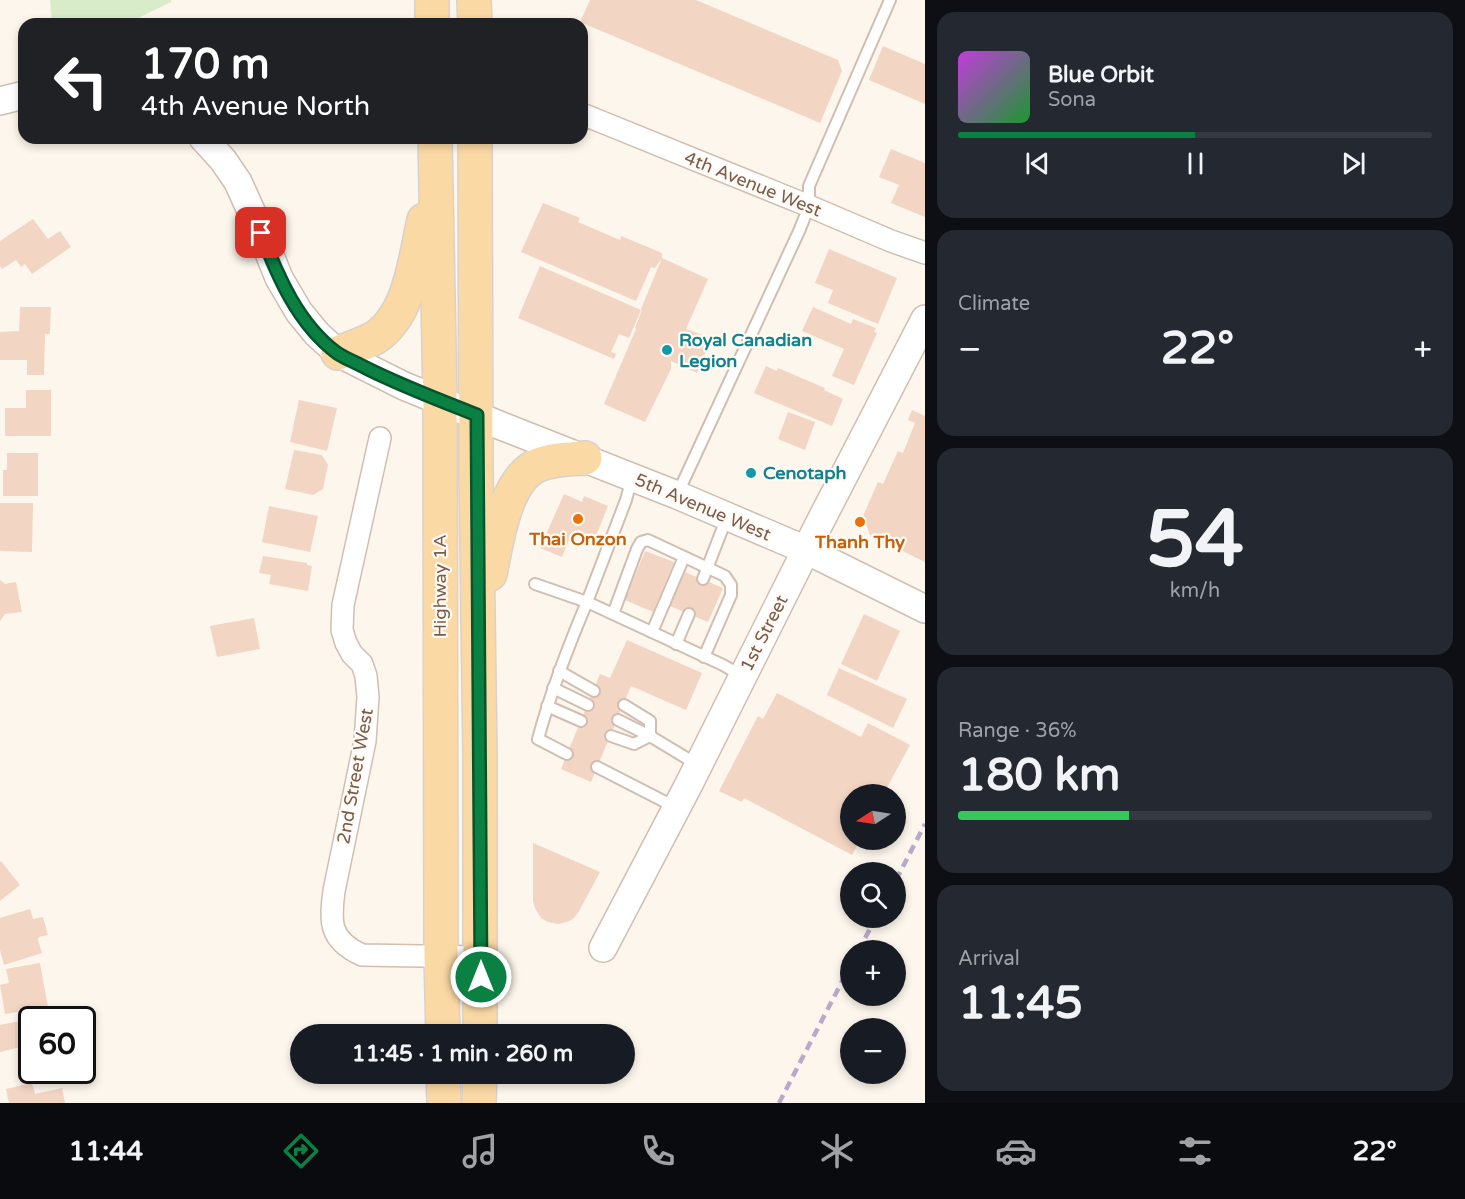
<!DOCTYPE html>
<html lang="en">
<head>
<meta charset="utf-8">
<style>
	body { margin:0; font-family:"Varela Round",sans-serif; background:#242831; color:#f1f3f6; height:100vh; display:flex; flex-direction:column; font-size:22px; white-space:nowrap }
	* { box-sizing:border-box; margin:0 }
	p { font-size:20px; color:#9ea1a6 }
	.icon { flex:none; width:33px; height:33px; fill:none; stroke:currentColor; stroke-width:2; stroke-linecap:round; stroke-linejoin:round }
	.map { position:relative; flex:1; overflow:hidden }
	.sheet { display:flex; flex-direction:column; gap:12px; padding:12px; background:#0d0f14; width:540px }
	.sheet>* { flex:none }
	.banner { position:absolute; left:18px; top:18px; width:570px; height:126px; border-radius:18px; box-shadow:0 3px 9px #0003; background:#202124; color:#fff; overflow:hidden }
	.needle { width:39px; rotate:258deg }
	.tools { position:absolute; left:840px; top:784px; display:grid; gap:12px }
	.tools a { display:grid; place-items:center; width:66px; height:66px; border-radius:50%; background:#171b24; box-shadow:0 3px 9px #0003; font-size:30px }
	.speed { position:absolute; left:18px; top:1006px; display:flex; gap:12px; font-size:30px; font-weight:700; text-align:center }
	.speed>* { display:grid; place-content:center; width:78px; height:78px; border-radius:50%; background:#171b24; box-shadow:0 3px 9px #0003; line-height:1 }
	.speed .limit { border:3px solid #111; border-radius:9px; background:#fff; color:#111 }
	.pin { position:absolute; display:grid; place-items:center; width:51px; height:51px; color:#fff; margin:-26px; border-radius:12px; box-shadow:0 3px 9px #0006 }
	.me { position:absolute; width:66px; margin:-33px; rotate:0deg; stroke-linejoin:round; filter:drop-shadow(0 0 4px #0008) }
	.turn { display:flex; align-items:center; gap:21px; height:126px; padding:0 24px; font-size:27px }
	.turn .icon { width:78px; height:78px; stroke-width:2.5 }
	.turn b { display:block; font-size:42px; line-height:51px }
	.big { font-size:45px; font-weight:800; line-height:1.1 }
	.sheet .tile { flex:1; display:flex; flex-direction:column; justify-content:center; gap:9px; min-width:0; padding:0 21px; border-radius:18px; background:#242831 }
	.sheet .dial { align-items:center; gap:0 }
	.dial b { font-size:78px; line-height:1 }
	.song { display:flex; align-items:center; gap:18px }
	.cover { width:72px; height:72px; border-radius:9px; background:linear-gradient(135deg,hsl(290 70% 55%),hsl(130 70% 35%)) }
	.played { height:6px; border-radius:3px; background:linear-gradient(90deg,#0b8043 50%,#363941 50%) }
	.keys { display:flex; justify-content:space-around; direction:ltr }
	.heat { display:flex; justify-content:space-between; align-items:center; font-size:33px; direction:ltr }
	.charge { height:9px; border-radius:4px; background:linear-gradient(90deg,#34c759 36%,#363941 0) }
	.trip { position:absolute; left:290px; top:1024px; width:345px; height:60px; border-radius:30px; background:#171b24; box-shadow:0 3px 9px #0003; font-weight:800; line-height:60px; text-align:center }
	.dock { display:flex; height:96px; justify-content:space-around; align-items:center; background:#090b0e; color:#9ea1a6 }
	.dock .icon { width:42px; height:42px }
	.dock .on { color:#0b8043 }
	.dock b { font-size:27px; color:#f1f3f6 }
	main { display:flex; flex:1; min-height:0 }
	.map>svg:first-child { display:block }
</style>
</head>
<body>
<main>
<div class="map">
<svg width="925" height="1103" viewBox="0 0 925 1103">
	<rect width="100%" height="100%" fill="#fdf6ec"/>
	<!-- green -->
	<path fill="#d8ecc9" d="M50,0H171V2L126,24H52Z"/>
	<!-- building -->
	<g fill="#f3d5c3">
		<path d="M590,0H696L838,60L842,71L820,123L580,22Z"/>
		<path d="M883,46L925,64V104L869,80Z"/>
		<path d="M891,149L925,163V217L891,203L899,185L879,177Z"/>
		<path d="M543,203L580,218L578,222L620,240L621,236L662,253V258L708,279L686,329L711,338L697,373L671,361V369L645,422L604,404L636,329L635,328L642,310L641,309L662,258L655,268L651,267L636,301L521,252Z"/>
		<path d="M33,219L48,239L60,231L71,247L32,274L25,264L21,267L16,260L2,269L0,266V241Z"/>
		<path d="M829,249L897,278L878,324L828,303L833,290L815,283Z"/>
		<path d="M540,266L641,310L629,338L619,334L611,352L616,354L614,359L518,318Z"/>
		<path d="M20,307H51L50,334H45L44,375H27V360H0V332L19,331Z"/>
		<path d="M813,307L851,324L853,319L876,328L874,332L877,333L854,385L832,376L844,349L802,331Z"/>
		<path d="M766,366L777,371L778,368L825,388L824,390L843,399L832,426L754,393Z"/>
		<path d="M26,390H51V436H5V408H26Z"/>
		<path d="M299,400L337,408L327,451L290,442Z"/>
		<path d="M912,410L925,416V562L870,535L863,516L878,482L883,484L898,451L903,453L915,423L908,420Z"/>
		<path d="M788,412L815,422L805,450L778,439Z"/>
		<path d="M294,450L322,455L328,465L323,489L313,495L285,489Z"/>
		<path d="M7,453H38V496H3V470H7Z"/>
		<path d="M564,494L582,502L584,496L608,506L594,541L572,532L562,557L540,548Z"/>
		<path d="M0,503H33L32,552L0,551Z"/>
		<path d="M269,506L318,516L310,552L262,542Z"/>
		<path d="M645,551L674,562L653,612L625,600Z"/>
		<path d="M263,556L307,563V565L312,566L308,591L269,584L271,575L259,573Z"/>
		<path d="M685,572L723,588L708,622L670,606Z"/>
		<path d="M0,580L5,584L16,582L22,612L5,614L0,621Z"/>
		<path d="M864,614L900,631L877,681L841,664Z"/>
		<path d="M254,618L260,649L217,657L210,626Z"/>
		<path d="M627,640L702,673L686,710L631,686L591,782L561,769L600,674L610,678Z"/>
		<path d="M839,668L907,699L893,728L827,695Z"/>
		<path d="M777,693L861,737L868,723L910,745L883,795H850V840H860L852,855L744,798L742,802L719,791L758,716L763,719Z"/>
		<path d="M533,843L600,872L578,913L573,919L567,922L558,924L548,922L541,918L535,908L533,901Z"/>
		<path d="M1,861L20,885L0,901V862Z"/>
		<path d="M30,909L33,919L43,917L48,935L39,937L38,940L42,953L4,965L0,950V918Z"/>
		<path d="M40,963L48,1007L5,1014L0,985L9,983L6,969Z"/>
		<path d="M49,1012L51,1020H32V1065L26,1066L21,1047L0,1052V1025L20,1021L19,1019Z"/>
		<path d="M32,1083L35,1094L62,1088L65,1103H9L6,1089Z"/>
	</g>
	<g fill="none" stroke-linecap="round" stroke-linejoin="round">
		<defs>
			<g id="service">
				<path d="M632,478L626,500L587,602L723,665L742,676"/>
				<path d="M677,495L800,229L809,206V186L890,0"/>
				<path d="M703,579L727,517"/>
				<path d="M535,584L587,602C568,647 551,691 538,739L567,754"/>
				<path d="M613,614L637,549L641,542L648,540L725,576L731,585V595L704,657"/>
				<path d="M652,632L684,557"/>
				<path d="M676,644L689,614"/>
				<path d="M559,671L594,691"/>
				<path d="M553,688L588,705"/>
				<path d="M624,705L650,721V736L698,765"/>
				<path d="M547,706L581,721"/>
				<path d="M618,720L650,736"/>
				<path d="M611,736L634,744L650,736"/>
				<path d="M597,767L677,808"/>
			</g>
			<g id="minor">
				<path d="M582,114L809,206L891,241L925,253"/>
				<path d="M380,438L343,605L342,630L346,643L352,654L362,664L366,676L368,697L365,741L334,891C330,922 329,940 362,955L481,957"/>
			</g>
			<g id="tertiary">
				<path d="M0,101L24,95"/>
				<path d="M203,138L223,160L238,182L261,233L279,278L299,312L317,334L338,353L404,386L504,427L677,495L806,550L925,609"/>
				<path d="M603,948L688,786L818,526L925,319"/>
			</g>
			<g id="primary">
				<path d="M432,0V24"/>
				<path d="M474,0L475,24"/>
				<path d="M435,138L440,400L441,956L443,1035"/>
				<path d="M475,138L476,474L480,756V1035"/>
				<path d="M338,353C350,348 365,344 376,337C411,313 415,258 424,220"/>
				<path d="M490,574C497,542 504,480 538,465C553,459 569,459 585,458"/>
				<path d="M443,1074L444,1103"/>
				<path d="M479,1103L480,1074"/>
			</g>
		</defs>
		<!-- service casing -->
		<use href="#service" stroke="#d1beb0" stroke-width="14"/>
		<!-- minor casing -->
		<use href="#minor" stroke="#d1beb0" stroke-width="24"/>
		<!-- tertiary casing -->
		<use href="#tertiary" stroke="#d1beb0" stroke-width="30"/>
		<!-- primary casing -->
		<use href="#primary" stroke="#dad1cd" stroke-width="36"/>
		<!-- service -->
		<use href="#service" stroke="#fff" stroke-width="10"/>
		<!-- minor -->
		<use href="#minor" stroke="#fff" stroke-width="21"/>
		<!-- tertiary -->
		<use href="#tertiary" stroke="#fff" stroke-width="27"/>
		<!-- primary -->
		<use href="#primary" stroke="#fbd9a5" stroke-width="33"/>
		<!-- rail -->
		<g stroke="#b9a8c9" stroke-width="4.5" stroke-dasharray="9 6" stroke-linecap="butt">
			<path d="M896,880L925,824"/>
			<path d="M858,951L876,918"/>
			<path d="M779,1103L850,966"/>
		</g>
	</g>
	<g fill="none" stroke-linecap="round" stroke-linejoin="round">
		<defs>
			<path id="route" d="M261,233C278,277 298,324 337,353C346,359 357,363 366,368C402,386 439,400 477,415L481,977"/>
		</defs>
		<!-- route casing -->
		<use href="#route" stroke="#07532c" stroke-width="15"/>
		<!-- route -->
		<use href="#route" stroke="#0b8043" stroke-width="10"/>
	</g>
	<!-- markers -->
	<g fill="#0f9aa8" stroke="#fffaf3" stroke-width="2">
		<circle cx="667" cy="350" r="6"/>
		<circle cx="751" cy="473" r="6"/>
	</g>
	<g fill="#e8710a" stroke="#fffaf3" stroke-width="2">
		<circle cx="578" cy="519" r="6"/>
		<circle cx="860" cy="522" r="6"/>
	</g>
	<g text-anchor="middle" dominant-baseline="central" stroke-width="4.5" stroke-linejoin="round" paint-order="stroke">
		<!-- street labels -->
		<g font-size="18" fill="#7a5c4d" stroke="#fffaf3">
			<text transform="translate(753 184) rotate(22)">4th Avenue West</text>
			<text transform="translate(703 507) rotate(23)">5th Avenue West</text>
			<text transform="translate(440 586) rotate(-90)">Highway 1A</text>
			<text transform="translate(764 633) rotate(-63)">1st Street</text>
			<text transform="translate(355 776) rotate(-80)">2nd Street West</text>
		</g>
		<!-- culture labels -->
		<g font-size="18" font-weight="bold" fill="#0d838f" stroke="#fffaf3" text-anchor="start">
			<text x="679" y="340">Royal Canadian<tspan x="679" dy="21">Legion</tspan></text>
			<text x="763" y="473">Cenotaph</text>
		</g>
		<!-- food labels -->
		<g font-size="18" font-weight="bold" fill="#c56008" stroke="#fffaf3">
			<text x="578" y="539">Thai Onzon</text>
			<text x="860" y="542">Thanh Thy</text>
		</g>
	</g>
</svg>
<div class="tools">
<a><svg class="needle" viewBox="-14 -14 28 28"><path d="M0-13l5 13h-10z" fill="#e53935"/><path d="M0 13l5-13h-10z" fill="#9ea1a6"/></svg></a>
<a><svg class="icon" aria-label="search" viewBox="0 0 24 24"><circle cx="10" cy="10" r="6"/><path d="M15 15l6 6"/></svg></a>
<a>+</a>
<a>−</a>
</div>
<div class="speed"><div class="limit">60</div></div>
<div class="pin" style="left:261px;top:233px;background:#d93025"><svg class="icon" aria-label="arrive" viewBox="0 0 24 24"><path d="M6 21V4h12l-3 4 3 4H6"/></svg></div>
<svg class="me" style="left:481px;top:977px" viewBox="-20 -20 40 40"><circle r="17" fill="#0b8043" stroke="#fff" stroke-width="3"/><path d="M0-11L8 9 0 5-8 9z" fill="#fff"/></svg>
<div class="trip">11:45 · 1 min · 260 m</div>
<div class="banner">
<div class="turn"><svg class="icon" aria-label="left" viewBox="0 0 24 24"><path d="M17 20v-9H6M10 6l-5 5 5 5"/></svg><div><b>170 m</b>4th Avenue North</div></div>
</div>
</div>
<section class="sheet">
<div class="tile">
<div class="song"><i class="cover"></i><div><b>Blue Orbit</b><p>Sona</p></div></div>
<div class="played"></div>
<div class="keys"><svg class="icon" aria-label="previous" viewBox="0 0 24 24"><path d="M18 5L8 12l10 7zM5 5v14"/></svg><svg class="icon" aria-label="pause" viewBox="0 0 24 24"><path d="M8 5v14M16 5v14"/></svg><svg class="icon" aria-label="next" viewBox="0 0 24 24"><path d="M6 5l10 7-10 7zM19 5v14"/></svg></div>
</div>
<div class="tile"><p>Climate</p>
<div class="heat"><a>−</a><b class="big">22°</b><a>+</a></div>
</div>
<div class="tile dial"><b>54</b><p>km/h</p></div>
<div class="tile"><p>Range · 36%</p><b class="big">180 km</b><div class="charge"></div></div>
<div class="tile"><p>Arrival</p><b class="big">11:45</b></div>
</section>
</main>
<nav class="dock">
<b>11:44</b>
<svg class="icon on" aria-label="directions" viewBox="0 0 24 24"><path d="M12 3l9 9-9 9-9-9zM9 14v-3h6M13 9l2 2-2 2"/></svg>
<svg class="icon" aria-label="music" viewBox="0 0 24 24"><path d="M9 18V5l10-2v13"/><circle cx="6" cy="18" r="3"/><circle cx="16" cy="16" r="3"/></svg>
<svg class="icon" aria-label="phone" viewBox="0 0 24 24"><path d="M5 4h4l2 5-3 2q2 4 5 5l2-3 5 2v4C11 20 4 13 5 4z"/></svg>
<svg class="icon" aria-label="climate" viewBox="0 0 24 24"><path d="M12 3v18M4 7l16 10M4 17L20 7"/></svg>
<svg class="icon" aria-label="car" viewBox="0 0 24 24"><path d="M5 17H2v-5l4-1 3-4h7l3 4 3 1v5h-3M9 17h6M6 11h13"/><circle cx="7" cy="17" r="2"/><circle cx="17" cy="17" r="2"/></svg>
<svg class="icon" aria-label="filters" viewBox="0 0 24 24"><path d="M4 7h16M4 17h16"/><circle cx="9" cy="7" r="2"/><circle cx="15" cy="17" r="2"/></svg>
<b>22°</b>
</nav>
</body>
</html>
